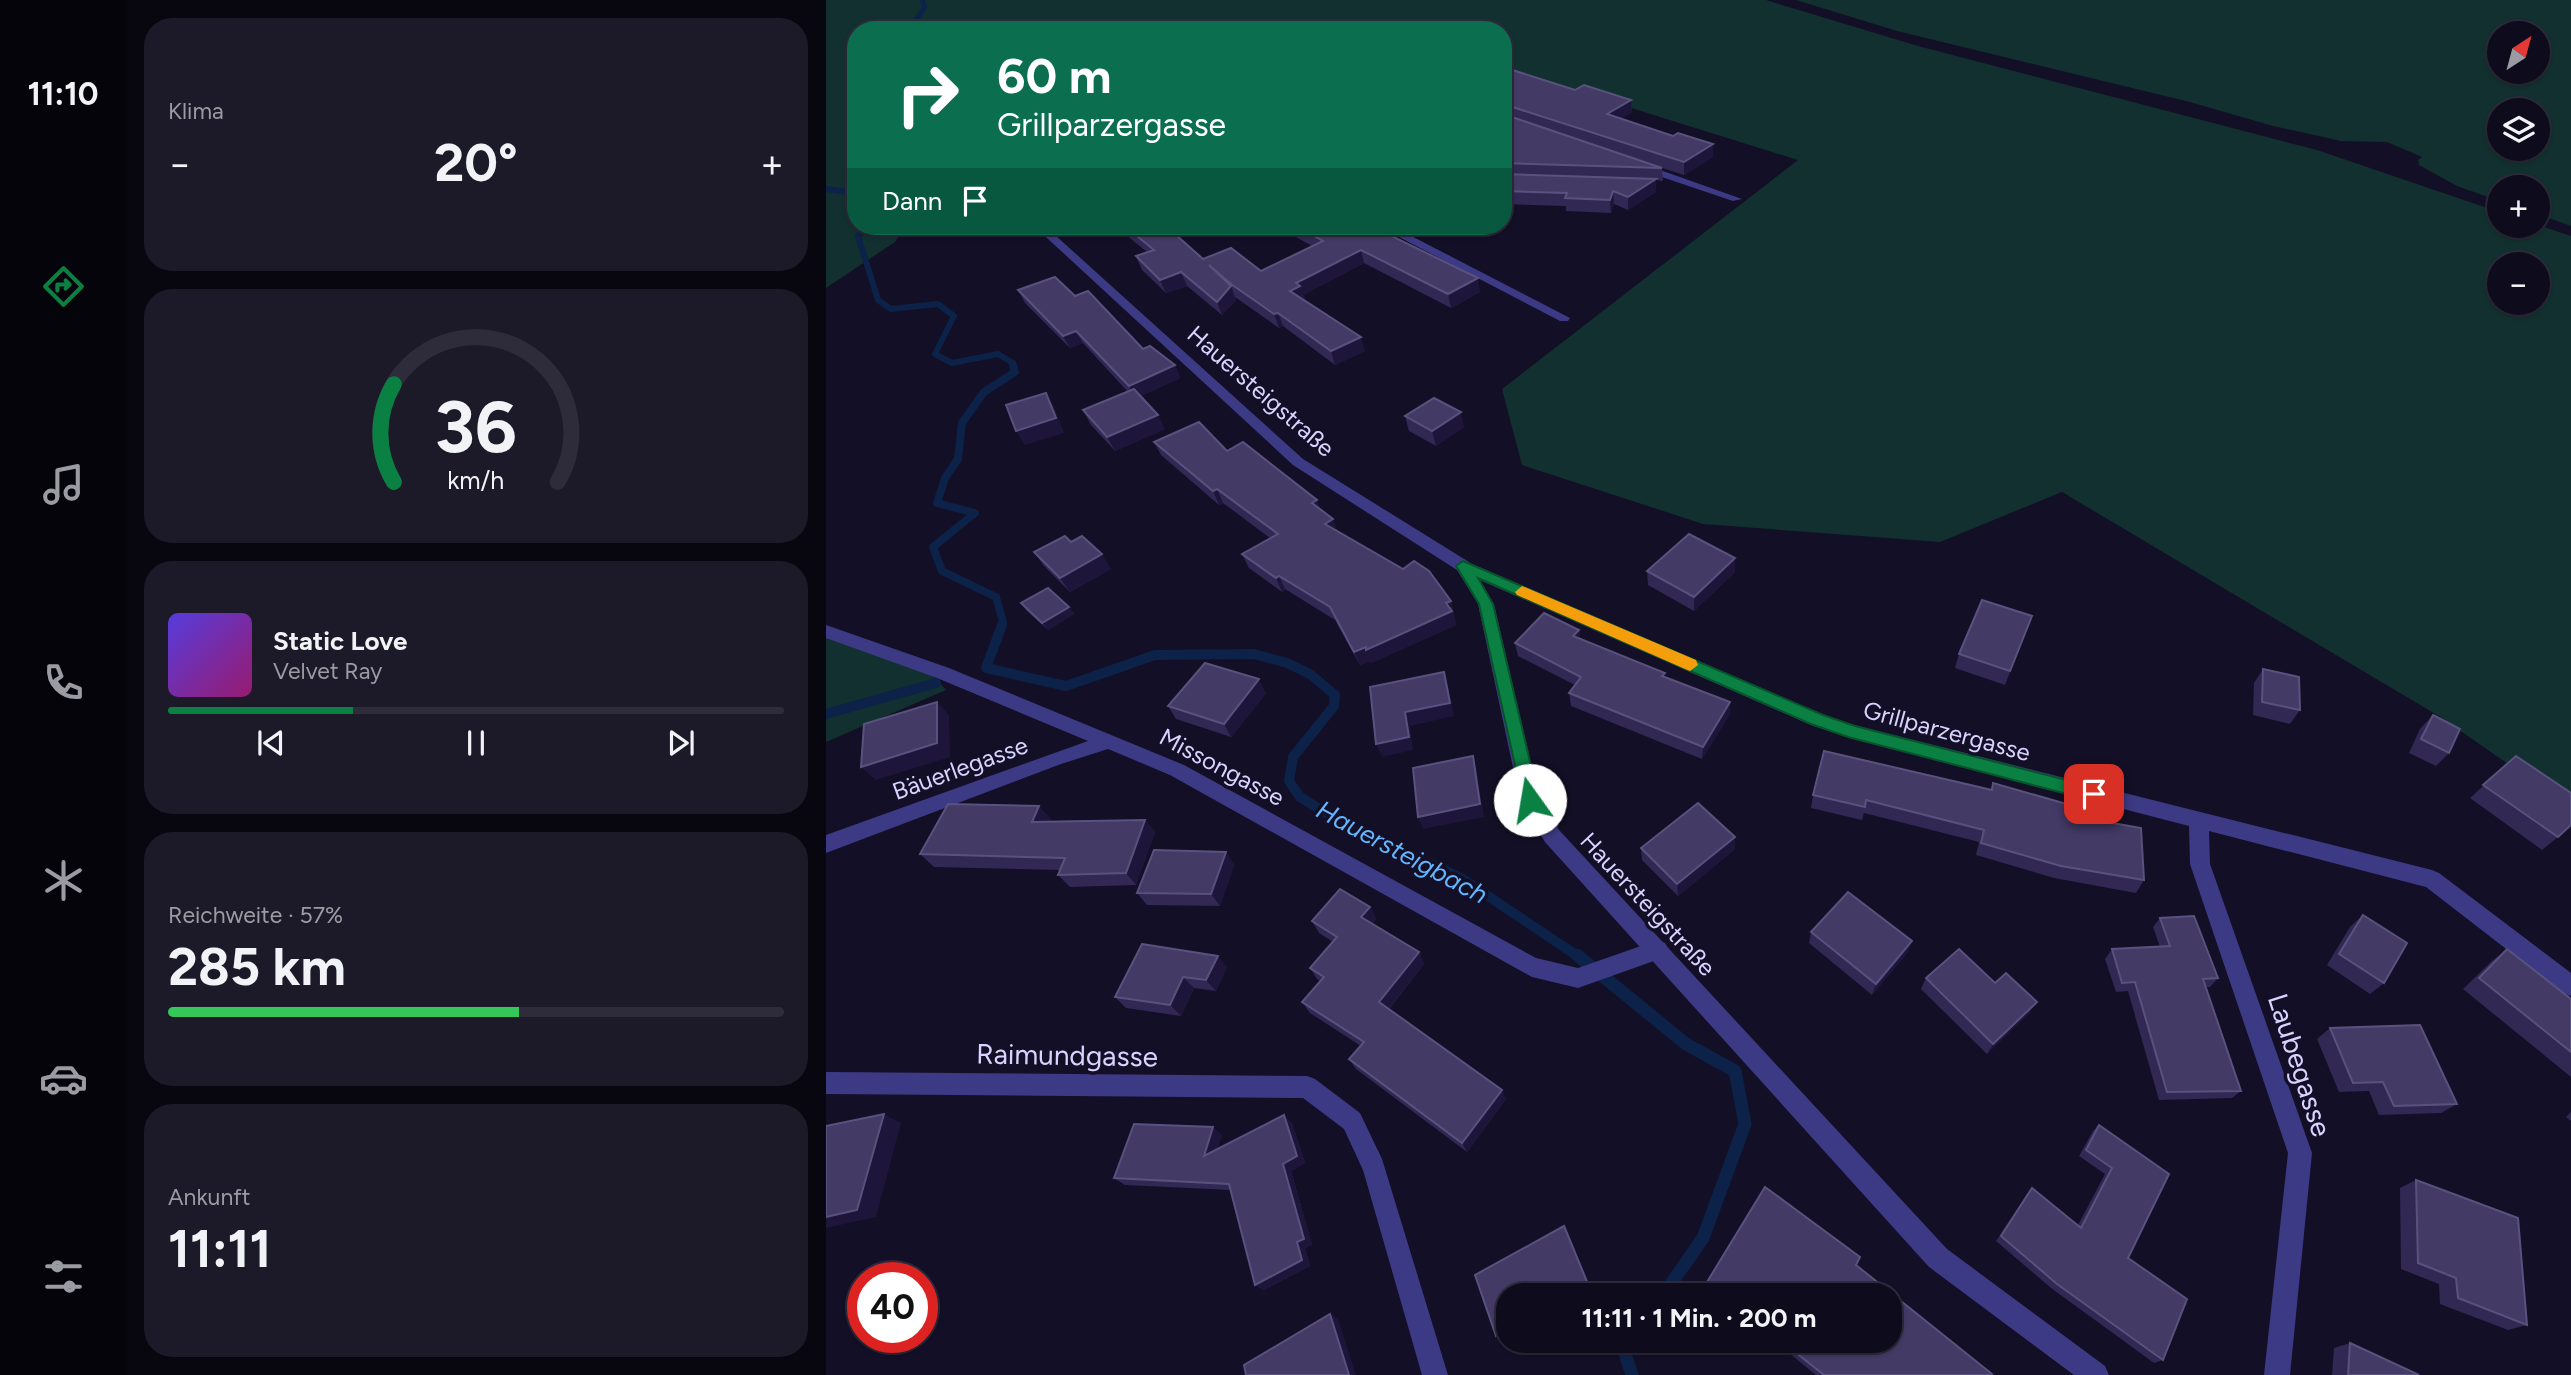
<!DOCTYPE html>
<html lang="de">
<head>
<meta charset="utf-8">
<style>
	body { margin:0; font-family:Figtree,sans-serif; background:#1c1929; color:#f1f3f6; height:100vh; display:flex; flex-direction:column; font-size:26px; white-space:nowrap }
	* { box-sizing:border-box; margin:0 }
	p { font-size:23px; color:#9b9ba3 }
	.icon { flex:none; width:38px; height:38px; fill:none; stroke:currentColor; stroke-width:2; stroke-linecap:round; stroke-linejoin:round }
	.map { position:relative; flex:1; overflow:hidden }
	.details { display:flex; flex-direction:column; gap:18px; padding:18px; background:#08060f; width:700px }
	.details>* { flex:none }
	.banner { position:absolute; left:21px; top:21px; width:665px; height:214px; border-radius:28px; box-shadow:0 2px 5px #0004,0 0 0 2px #2e2b3b; background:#0b6e4f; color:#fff; overflow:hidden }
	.needle { width:46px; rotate:36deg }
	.controls { position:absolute; left:1661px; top:21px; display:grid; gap:14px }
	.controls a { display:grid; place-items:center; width:63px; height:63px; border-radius:50%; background:#0e0b1c; box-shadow:0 2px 5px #0004,0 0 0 2px #2e2b3b; font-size:35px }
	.speed { position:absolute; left:21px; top:1262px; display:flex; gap:14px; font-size:35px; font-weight:700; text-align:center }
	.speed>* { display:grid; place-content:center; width:91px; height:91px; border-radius:50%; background:#0e0b1c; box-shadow:0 2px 5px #0004,0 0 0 2px #2e2b3b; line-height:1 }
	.speed .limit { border:10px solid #d22; background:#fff; color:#111 }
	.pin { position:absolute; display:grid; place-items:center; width:60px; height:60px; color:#fff; margin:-30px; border-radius:14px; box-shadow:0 4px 10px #0006 }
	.me { position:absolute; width:77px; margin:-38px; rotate:347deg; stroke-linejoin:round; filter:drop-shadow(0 0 5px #0008) }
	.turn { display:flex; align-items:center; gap:24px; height:147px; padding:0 35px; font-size:32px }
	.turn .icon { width:91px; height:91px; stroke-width:2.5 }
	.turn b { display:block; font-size:49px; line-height:60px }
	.then { display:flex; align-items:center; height:66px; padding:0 35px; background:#0003; gap:14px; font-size:26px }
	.big { font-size:52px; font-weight:700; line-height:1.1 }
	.details .widget { flex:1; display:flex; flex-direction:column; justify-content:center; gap:10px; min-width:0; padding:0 24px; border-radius:28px; background:#1c1929 }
	.details .dial { align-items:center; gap:0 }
	.dial svg { height:182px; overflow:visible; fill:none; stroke:#2e2b3b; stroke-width:7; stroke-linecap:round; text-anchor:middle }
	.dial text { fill:#f1f3f6; stroke:none }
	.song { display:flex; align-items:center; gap:21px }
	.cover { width:84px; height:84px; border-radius:10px; background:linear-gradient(135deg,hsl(250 70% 55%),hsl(320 70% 35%)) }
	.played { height:7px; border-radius:4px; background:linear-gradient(90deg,#0b8043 30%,#2e2b3b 30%) }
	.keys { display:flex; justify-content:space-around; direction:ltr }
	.heat { display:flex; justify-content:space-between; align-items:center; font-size:38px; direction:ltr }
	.charge { height:10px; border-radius:5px; background:linear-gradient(90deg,#34c759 57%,#2e2b3b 0) }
	.trip { position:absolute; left:670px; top:1283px; width:406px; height:70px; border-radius:28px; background:#0e0b1c; box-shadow:0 2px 5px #0004,0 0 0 2px #2e2b3b; font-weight:700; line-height:70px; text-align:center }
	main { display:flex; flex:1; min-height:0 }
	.tabs { display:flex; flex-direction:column; width:126px; justify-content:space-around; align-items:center; background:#06040b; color:#9b9ba3 }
	.tabs .icon { width:49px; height:49px }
	.tabs .on { color:#0b8043 }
	.tabs b { font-size:32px; color:#f1f3f6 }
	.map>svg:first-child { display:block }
</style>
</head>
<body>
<main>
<nav class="tabs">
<b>11:10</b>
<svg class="icon on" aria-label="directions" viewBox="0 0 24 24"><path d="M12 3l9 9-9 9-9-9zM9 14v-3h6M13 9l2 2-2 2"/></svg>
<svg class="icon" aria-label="music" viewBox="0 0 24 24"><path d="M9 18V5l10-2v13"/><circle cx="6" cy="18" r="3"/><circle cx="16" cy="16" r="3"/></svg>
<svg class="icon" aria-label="phone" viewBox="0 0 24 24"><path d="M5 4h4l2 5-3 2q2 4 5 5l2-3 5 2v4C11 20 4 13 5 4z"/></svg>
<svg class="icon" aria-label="climate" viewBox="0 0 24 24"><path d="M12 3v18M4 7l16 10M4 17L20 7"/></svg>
<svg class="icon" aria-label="car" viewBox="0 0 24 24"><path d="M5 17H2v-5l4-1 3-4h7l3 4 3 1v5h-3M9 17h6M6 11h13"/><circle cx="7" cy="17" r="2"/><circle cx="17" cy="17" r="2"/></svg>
<svg class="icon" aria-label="filters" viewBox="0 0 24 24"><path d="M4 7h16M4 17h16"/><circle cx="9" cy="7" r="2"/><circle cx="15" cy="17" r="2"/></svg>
</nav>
<section class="details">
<div class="widget"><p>Klima</p>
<div class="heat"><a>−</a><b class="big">20°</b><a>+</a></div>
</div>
<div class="widget dial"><svg viewBox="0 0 100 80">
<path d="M14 69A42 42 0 1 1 86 69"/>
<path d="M14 69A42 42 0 0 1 14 26" stroke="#0b8043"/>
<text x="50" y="56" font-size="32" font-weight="700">36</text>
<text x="50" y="72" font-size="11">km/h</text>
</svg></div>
<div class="widget">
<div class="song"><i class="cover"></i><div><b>Static Love</b><p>Velvet Ray</p></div></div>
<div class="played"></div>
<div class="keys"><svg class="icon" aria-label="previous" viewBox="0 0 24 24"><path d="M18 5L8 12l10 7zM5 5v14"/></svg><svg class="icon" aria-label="pause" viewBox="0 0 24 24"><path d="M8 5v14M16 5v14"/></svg><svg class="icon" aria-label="next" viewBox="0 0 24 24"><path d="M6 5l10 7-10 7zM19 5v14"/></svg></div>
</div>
<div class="widget"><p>Reichweite · 57%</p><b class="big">285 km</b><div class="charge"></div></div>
<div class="widget"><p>Ankunft</p><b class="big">11:11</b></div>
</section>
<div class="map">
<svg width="1745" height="1375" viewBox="0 0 1745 1375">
	<rect width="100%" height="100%" fill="#130f26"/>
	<!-- green -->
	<g fill="#12302f" fill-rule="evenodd">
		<path d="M0,0H940L1092,46L1491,150L1673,212V226L1712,225L1745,236V808L1616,718L1236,492L1114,542L877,524L696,465L676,389L972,160L677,68V30H553L539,26L524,30H30V226H80L69,242L0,288ZM1673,264H1712V303H1673Z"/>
		<path d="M970,0H1745V226L1712,214V187H1673V201L1631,186L1593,165L1592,160L1596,157L1561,142L1515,141L1447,126L1364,102L1071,31ZM1673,33H1712V72H1673ZM1673,110H1712V149H1673Z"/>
		<path d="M0,637L94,661L120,690L0,742Z"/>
	</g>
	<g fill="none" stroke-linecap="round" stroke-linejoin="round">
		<!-- stream-far4 -->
		<g stroke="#0c2248" stroke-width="5">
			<path d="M83,30L99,7L96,0"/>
			<path d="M30,127L25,130L30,134"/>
		</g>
		<!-- stream-far3 -->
		<g stroke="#0c2248" stroke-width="6">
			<path d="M0,189L30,193"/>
			<path d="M44,226L32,236L52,300L65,309L112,304L128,316L109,354L126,363L172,354L187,363L188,367"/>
		</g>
		<!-- stream-far2 -->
		<path stroke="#0c2248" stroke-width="8" d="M175,627L177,622L170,597L116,571L107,547L149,513L111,503L119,478L132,459L136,423L158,392L189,372L187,365"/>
		<!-- stream-far1 -->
		<g stroke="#0c2248" stroke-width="10">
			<path d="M176,625L160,668L240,686L329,655L428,654L461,663L484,674L509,695L508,706L467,757L463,781L474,797L513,821L635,878L753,957"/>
			<path d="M0,714L110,683"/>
		</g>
		<!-- stream -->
		<g stroke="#0c2248" stroke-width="13">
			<path d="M751,955L860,1044L909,1071L919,1124L877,1238L837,1295"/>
			<path d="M806,1375L799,1354L808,1340"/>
		</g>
		<!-- minor -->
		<g fill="#3d3a85" fill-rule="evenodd">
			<path d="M812,165H820L916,199L907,201L812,169Z"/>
			<path d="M552,226H566L744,318L742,321H734Z"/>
			<path d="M637,560L997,715L1028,725L1606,870L1613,873L1745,973V996L1737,993L1600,887L1383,831L1384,864L1486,1153L1464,1375H1438L1462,1153L1364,864L1363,826L1028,739L985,725L631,570L629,566Z"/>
			<path d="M0,625L123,668L358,765L710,958L752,968L832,940L839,943L843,950L839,957L752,988L706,977L344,775L282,749L235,764L0,853V835L262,741L111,678L0,638Z"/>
			<path d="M0,1072L481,1076L489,1079L534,1113L556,1159L622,1375H596L537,1170L518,1129L477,1098L0,1094Z"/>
		</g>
		<!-- tertiary -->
		<path fill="#3d3a85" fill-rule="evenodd" d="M208,226H219L477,459L643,562L668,604L713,798L733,830L1121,1249L1279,1366L1283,1375H1248L1103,1267L719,842L694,800L652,604L631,570L467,465Z"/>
	</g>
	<!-- wall -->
	<g fill="#312854">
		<path d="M677,67L749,90L805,100L806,112L796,118L887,157L858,175L836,168L837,181L830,180V192L802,210L788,204L785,213L740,211V206L677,204Z"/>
		<path d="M289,226H340L377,259L435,271L486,246L470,237L467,226H552L553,230L654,292L625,308L538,263L477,295L479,299L477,300L539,351L509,365L457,326L453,328L409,297L410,300L396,315L361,286L340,293L316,270L310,256L321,252Z"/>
		<path d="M192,290L249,296L317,349L349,365L354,378L315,396L339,429L289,451L265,425L257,410L302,392L257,343L244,348L199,303Z"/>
		<path d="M579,416L638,427L610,446L583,431Z"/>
		<path d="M328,442L401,451L494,509L507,519L511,531L625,601L630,625L545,663L544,661L534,665L509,620L459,589L456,592L423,568L416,554L444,538L397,503L393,505L335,455Z"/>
		<path d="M245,542L285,569L244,592L218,566L208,552Z"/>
		<path d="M821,571L909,572L868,611L822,585Z"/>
		<path d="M195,603L243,607L248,614L222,630L200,610Z"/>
		<path d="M1206,616L1179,685L1129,668L1133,654Z"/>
		<path d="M753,630L754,639L839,677L904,714L876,759L745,706L743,693L749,685L692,656L689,643Z"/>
		<path d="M1437,669L1474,710L1464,724L1427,715L1428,683Z"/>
		<path d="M440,693L405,737L350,719L342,706Z"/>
		<path d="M1607,715L1623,753L1610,766L1583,753L1594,729Z"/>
		<path d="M1690,756L1732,837L1716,850L1644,798Z"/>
		<path d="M1167,783L1242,815L1318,880L1310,893L1228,878L1150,855L1153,842L1038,813L1036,820L985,808L987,795L1165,790Z"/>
		<path d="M225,819L224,821L319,820L329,832L310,885L244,887L232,875L234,870L108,867L94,854Z"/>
		<path d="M815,848L909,849L852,896L816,860Z"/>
		<path d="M400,852L408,865L394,906L321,905L311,893Z"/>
		<path d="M544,907L550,919L546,924L593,952L598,964L563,1009L680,1099L641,1152L530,1069L523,1059L535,1046L484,1013L476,1002L494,981L491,979L484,968L507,942L493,933L486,921Z"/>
		<path d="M1537,915L1558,983L1544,994L1501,965L1524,927Z"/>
		<path d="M1334,918L1392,978L1384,987H1380L1415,1091L1406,1098L1333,1100L1302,991L1290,992L1279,959L1286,949L1334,947L1327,927Z"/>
		<path d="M985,932L1082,952L1046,995L983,943Z"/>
		<path d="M316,944L401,967L390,991L368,988L355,1016L300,1008L289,997Z"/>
		<path d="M1681,949L1745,999V1077L1637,989L1666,961Z"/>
		<path d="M1100,978L1169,983L1204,1012L1161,1054L1095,989Z"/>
		<path d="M1504,1028L1631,1104L1615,1113L1553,1115L1543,1091L1513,1092L1491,1039Z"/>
		<path d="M1745,1112V1121L1740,1117Z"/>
		<path d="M466,1123L479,1163L465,1171L486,1245L479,1248L484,1266L438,1290L429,1285L405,1190L299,1185L288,1178L396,1135L391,1149Z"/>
		<path d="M1273,1125L1343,1174L1302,1258L1337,1360L1328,1363L1225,1288L1170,1241L1201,1194L1206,1188L1252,1225L1279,1174L1253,1156L1267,1131Z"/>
		<path d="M1590,1180L1701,1325L1682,1330L1614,1304L1613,1284L1575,1269L1574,1188Z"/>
		<path d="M1030,1265L1165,1375H990L947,1340H1064V1295H889L880,1288L881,1282Z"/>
		<path d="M1524,1343L1593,1375H1506L1508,1348Z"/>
	</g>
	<!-- shaded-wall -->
	<g fill="#1d163a">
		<path d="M805,100L806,112L782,126L781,114Z"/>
		<path d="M887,144V157L858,175V162Z"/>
		<path d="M830,179V192L802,210V197Z"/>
		<path d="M787,191L788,204L785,213L784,200Z"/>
		<path d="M535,250L538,263L477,295L479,299L468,304L464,291L470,283Z"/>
		<path d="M355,272L361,286L340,293L334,280Z"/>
		<path d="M652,278L654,292L625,308L622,294Z"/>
		<path d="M405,286L410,300L396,315L391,302Z"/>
		<path d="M452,313L457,326L453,328L448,314Z"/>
		<path d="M250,331L257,343L244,348L237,336Z"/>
		<path d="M535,337L539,351L509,365L505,351Z"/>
		<path d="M349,365L354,378L309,399L303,386Z"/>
		<path d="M220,393L228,407L238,433L199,445L190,431Z"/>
		<path d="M635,412L638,427L610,446L606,431Z"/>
		<path d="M332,415L339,429L289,451L281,437Z"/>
		<path d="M391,489L397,503L393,505L387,491Z"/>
		<path d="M491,500L496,514L486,503Z"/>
		<path d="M507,519L512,533L499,524Z"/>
		<path d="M276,554L285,569L244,592L234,578Z"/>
		<path d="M909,558V572L868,611V597Z"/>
		<path d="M453,576L459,589L456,592L450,578Z"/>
		<path d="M625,601L630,625L545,663L544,661L534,665L528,652Z"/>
		<path d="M243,607L248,614L222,630L216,623Z"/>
		<path d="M753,630L755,643L747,636Z"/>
		<path d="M618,672L622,686L628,716L584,726L587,750L556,757L550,744L579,712Z"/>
		<path d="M433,679L440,693L405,737L398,724Z"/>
		<path d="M111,702L123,715L124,757L50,780L35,767Z"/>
		<path d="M904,702V714L876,759L877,747Z"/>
		<path d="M647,756L650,769L658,817L597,829L592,817Z"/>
		<path d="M213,806L225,819L218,834L206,822Z"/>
		<path d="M319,820L329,832L310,885L300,873Z"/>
		<path d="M909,837V849L852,896L851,884Z"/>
		<path d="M400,852L408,865L394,906L385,894Z"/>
		<path d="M544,907L550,919L541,929L535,917Z"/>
		<path d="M1086,941L1082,952L1046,995L1050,984Z"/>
		<path d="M593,952L598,964L560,1012L553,1002Z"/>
		<path d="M392,956L401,967L390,991L380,980Z"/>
		<path d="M357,977L368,988L355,1016L344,1005Z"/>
		<path d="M1211,1002L1204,1012L1161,1054L1167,1044Z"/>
		<path d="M676,1090L680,1099L641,1152L636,1143Z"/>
		<path d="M58,1114L75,1123L50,1217L0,1228V1217Z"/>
		<path d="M458,1115L466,1123L479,1163L465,1171L486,1245L479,1248L484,1266L438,1290L429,1285L471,1242L457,1164Z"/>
		<path d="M387,1127L396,1135L387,1164L378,1156Z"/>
		<path d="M738,1226L765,1289L755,1295H742Z"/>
		<path d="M504,1314L512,1319L530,1375H523Z"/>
		<path d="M682,1329V1336L674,1341L670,1336Z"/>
	</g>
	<!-- building -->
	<g fill="#433a66" stroke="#5a527e" stroke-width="2">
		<path d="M534,27L545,30H526Z"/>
		<path d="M677,67L749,90L758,85L805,100L781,114L847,136L852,133L887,144L858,162L677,104Z"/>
		<path d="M677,114L836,168L677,163Z"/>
		<path d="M677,174L830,179L802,197L787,191L784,200L739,198L741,193L677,191Z"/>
		<path d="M299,226H340L377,259L405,248L435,271L497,241L470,226H549L547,227L652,278L622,294L535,250L470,283L474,286L464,291L535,337L505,351L452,313L448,314L405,284L383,265L405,286L391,302L355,272L334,280L310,256L328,250Z"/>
		<path d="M229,277L249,296L262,291L317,349L324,346L349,365L303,386L250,331L237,336L192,290Z"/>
		<path d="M308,389L332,415L281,437L257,410Z"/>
		<path d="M220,393L230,418L190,431L180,405Z"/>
		<path d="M608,398L635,412L606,431L579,416Z"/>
		<path d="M373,422L401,451L417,442L491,500L486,503L507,519L499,524L577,569L588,561L603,571L625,601L620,603L626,611L540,650V647L528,652L504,607L453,576L450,578L416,554L452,534L391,489L387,491L328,442Z"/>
		<path d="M863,534L909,558L868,597L821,571Z"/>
		<path d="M239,536L245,542L256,536L276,554L234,578L208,552Z"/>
		<path d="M222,588L243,607L216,623L195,603Z"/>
		<path d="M1156,600L1206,616L1184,671L1133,654Z"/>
		<path d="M718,613L753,630L747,636L839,673L836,676L904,702L877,747L743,693L755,677L689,643Z"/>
		<path d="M379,663L433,679L398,724L342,706Z"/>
		<path d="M1437,669L1473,677L1474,710L1436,702Z"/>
		<path d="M618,672L624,703L579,712L583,737L550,744L544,687Z"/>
		<path d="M111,702V743L35,767L38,724Z"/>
		<path d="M1607,715L1634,729L1623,753L1595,739Z"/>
		<path d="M998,751L1166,790L1167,783L1244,805L1242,815L1315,828L1318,880L1235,866L1155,843L1158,830L1040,800L1039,807L987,795Z"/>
		<path d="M647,756L654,804L592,817L587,768Z"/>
		<path d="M1690,756L1745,793V825L1732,837L1657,785Z"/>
		<path d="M872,803L909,837L851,884L815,848Z"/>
		<path d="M122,804L213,806L206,822L319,820L300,873L232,875L239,858L94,854Z"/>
		<path d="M328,850L400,852L385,894L311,893Z"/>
		<path d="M514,889L544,907L535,917L593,952L553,1002L676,1090L636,1143L523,1059L538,1042L476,1002L498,977L484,968L511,937L486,921Z"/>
		<path d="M1022,892L1086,941L1050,984L985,932Z"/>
		<path d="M1537,915L1581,943L1558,983L1513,954Z"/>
		<path d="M1368,916L1392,978L1377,979L1415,1091L1341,1092L1309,982L1296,983L1286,949L1344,946L1334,918Z"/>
		<path d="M316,944L392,956L380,980L357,977L344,1005L289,997Z"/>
		<path d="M1133,949L1169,983L1180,973L1211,1002L1167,1044L1100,978Z"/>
		<path d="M1681,949L1745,999V1052L1653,978Z"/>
		<path d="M1594,1025L1631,1104L1568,1106L1557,1082L1527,1083L1504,1028Z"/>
		<path d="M58,1114L31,1210L0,1217V1126Z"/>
		<path d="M458,1115L471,1156L457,1164L478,1239L471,1242L476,1260L429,1285L403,1184L288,1178L308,1124L387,1127L378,1156Z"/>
		<path d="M1273,1125L1343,1174L1302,1258L1361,1299L1337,1360L1231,1284L1175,1236L1206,1188L1255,1228L1286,1168L1260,1150Z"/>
		<path d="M1590,1180L1692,1218L1701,1325L1632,1298L1630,1278L1592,1263Z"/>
		<path d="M939,1187L1034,1257L1030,1265L1166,1374L1165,1375H998L954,1340H1064V1295H897L881,1282Z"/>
		<path d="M738,1226L762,1284L742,1295H682V1329L670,1336L649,1275Z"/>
		<path d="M504,1314L523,1375H420L418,1365Z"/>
		<path d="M1524,1343L1593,1375H1522Z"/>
	</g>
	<!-- route -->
	<path fill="#0b8043" stroke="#07532c" stroke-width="2" d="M637,561L997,715L1029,726L1268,787L1274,789L1277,794L1274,799L1268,801L1022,737L985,724L652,578L667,604L713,800L710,805L704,808L698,805L653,604L630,566Z"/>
	<!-- slow -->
	<path fill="#f59e0b" d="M696,586L870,660L872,665L864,671L859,669L691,595L689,592Z"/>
	<g text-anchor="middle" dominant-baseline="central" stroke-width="7" stroke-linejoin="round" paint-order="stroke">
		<!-- street labels -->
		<g font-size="24" fill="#d9d4ff" stroke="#130f26">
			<text transform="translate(435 391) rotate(41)">Hauersteigstraße</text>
			<text transform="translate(1121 731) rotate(15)">Grillparzergasse</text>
			<text transform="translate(396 767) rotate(28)">Missongasse</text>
			<text transform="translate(134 768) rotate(-20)">Bäuerlegasse</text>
			<text transform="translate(822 904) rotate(47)">Hauersteigstraße</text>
		</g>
		<!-- water labels -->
		<g font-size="26" font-style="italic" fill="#62b6ff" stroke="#130f26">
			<text transform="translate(576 852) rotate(28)">Hauersteigbach</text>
		</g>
		<!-- near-street labels -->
		<g font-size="28" fill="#d9d4ff" stroke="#130f26">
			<text transform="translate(241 1055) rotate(1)">Raimundgasse</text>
			<text transform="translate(1474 1065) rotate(72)">Laubegasse</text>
		</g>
	</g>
</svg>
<div class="controls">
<a><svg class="needle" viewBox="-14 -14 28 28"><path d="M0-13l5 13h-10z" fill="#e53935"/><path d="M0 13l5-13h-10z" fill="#9b9ba3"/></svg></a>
<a><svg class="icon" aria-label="layers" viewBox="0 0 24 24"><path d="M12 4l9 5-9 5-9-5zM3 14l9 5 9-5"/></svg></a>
<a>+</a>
<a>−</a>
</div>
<div class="speed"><div class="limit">40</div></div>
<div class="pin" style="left:1268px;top:794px;background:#d93025"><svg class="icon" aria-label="arrive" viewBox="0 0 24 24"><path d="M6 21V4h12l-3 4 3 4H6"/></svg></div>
<svg class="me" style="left:704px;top:800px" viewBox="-20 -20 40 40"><circle r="19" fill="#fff"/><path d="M0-13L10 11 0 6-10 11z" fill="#0b8043"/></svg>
<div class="trip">11:11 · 1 Min. · 200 m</div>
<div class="banner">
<div class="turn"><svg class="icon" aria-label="right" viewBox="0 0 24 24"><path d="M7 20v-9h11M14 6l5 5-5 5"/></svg><div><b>60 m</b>Grillparzergasse</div></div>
<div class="then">Dann<svg class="icon" aria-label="arrive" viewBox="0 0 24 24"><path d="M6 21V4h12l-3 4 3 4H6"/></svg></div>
</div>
</div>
</main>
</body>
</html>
